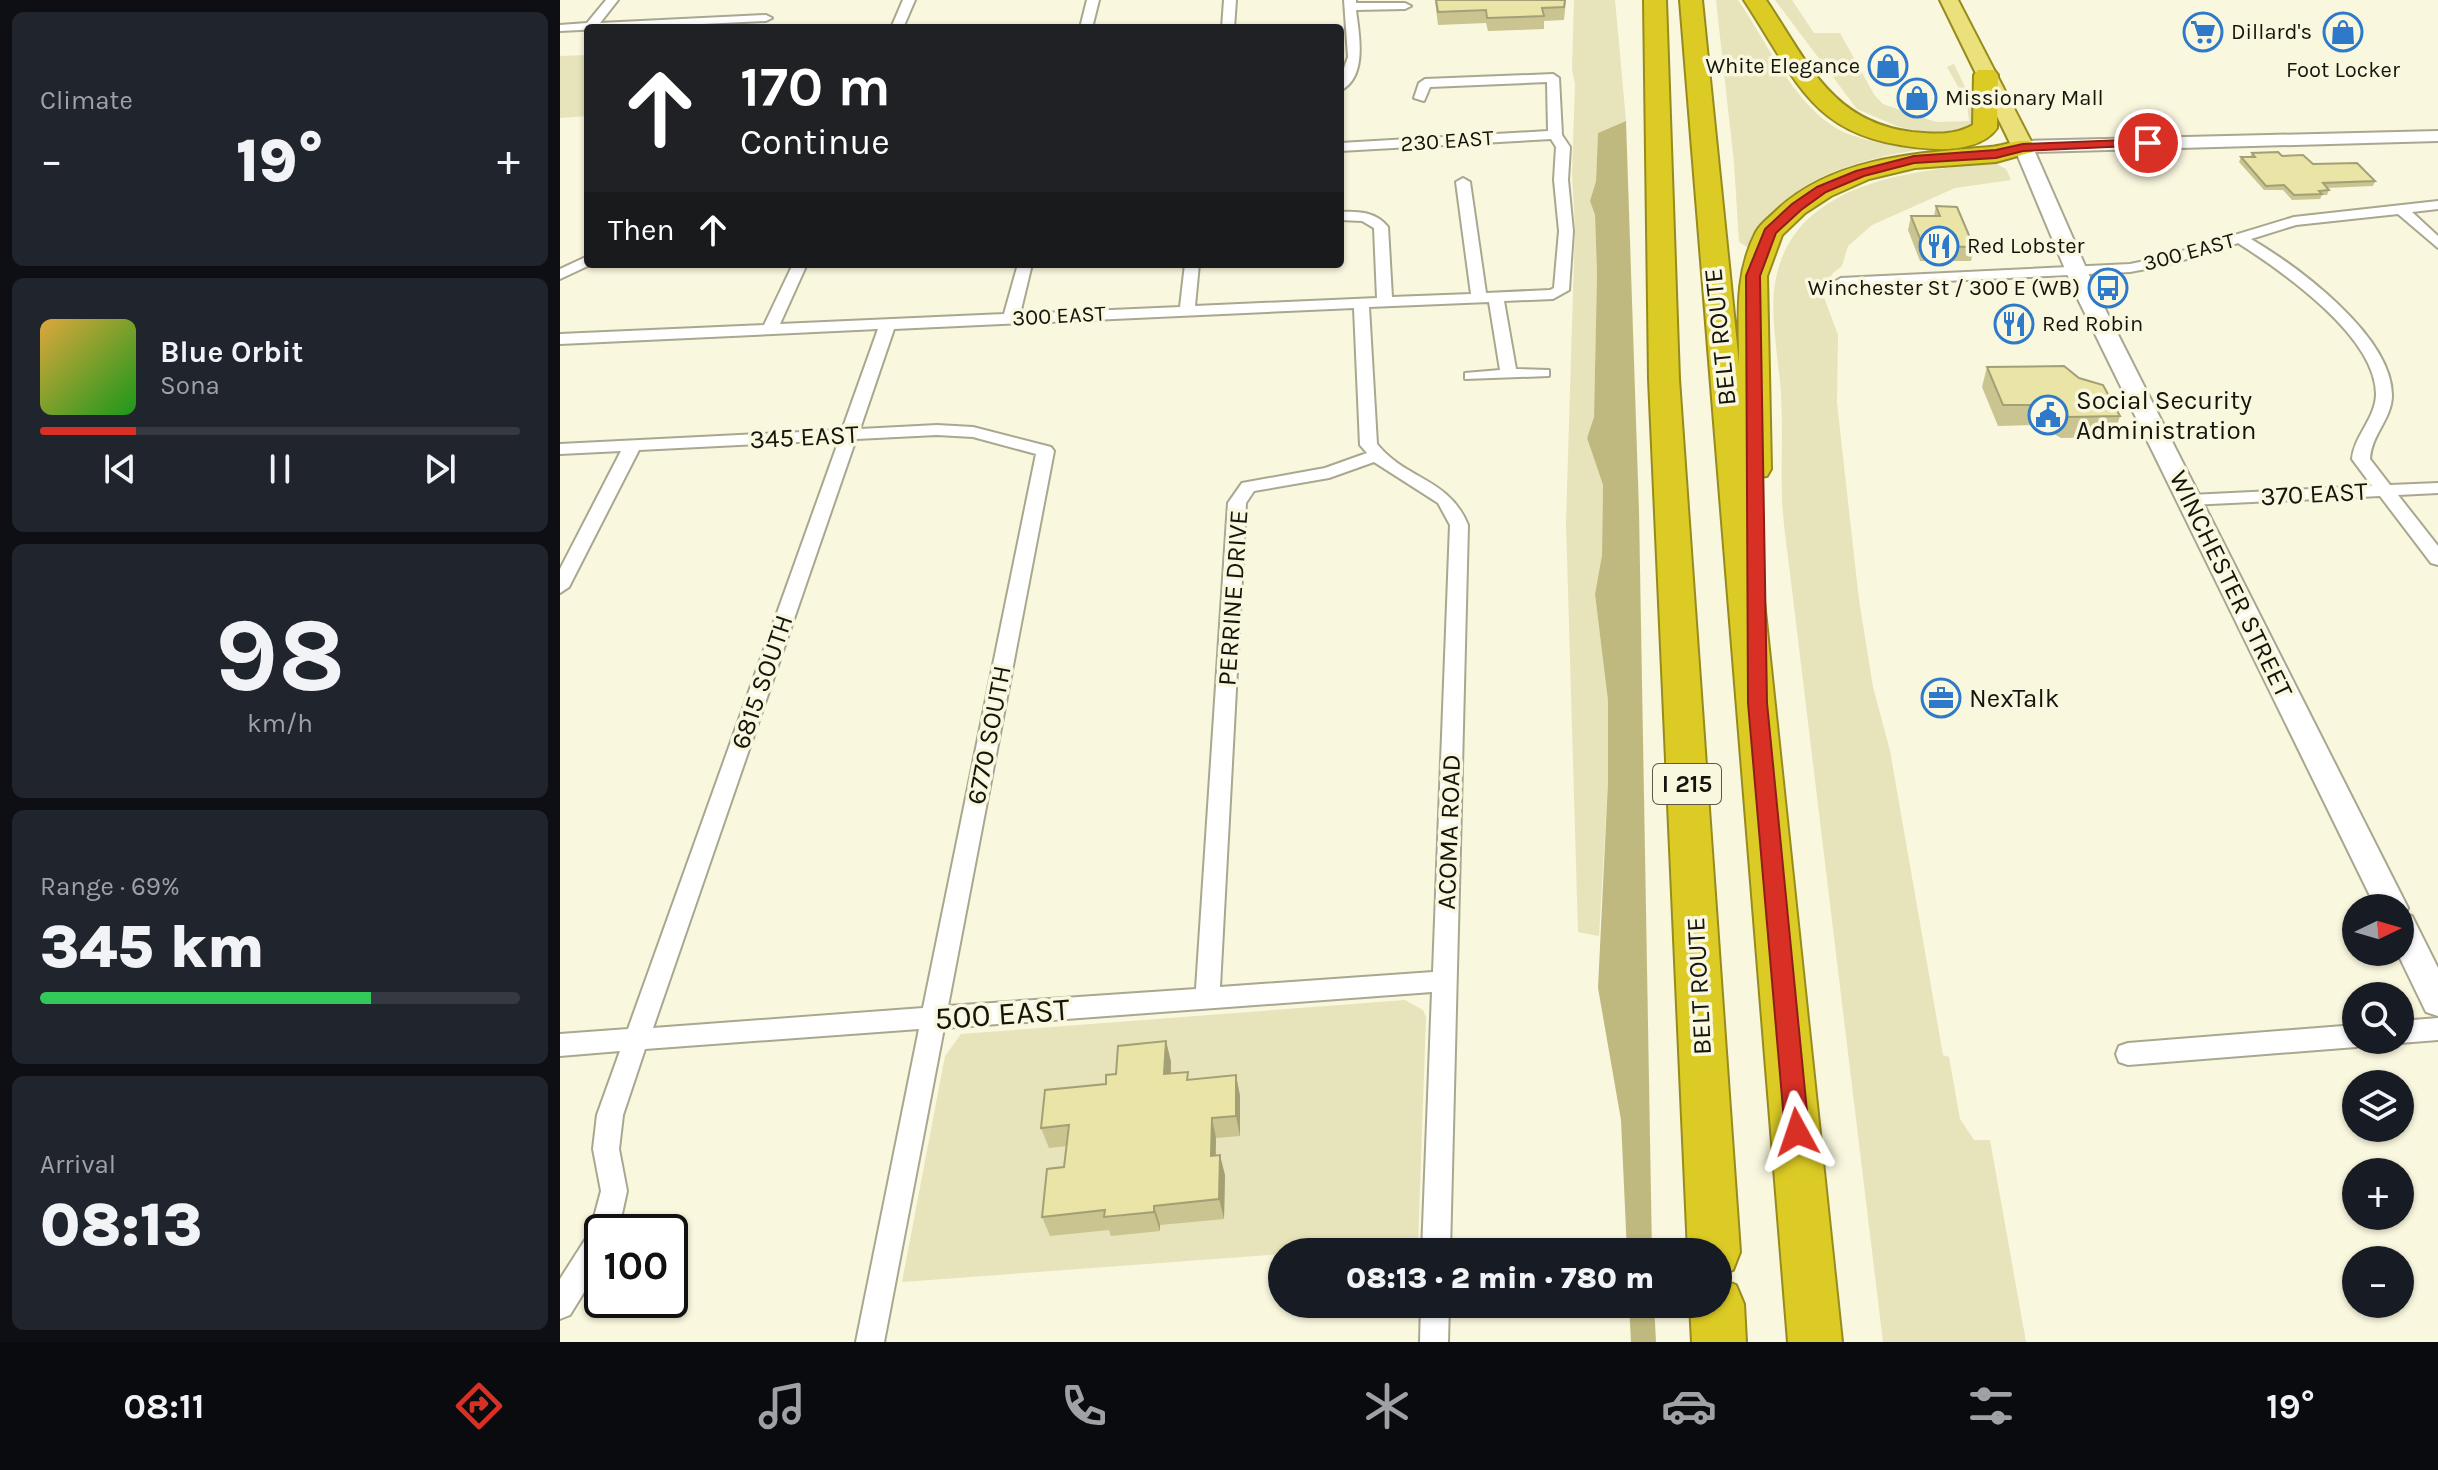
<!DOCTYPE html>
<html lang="en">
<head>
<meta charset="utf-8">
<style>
	body { margin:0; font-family:Karla,sans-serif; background:#20242c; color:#f1f3f6; height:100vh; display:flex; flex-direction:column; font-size:30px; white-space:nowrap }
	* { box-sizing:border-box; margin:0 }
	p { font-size:26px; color:#9ea1a6 }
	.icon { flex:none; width:44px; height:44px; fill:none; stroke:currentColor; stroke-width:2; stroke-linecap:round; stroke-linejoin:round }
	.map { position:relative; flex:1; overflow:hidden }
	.sheet { display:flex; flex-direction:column; gap:12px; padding:12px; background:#0d0f14; width:560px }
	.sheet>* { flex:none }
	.banner { position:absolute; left:24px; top:24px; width:760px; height:244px; border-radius:8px; box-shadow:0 2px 6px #0004; background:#202124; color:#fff; overflow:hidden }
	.needle { width:52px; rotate:85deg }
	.fabs { position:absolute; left:1782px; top:894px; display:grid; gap:16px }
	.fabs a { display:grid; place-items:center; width:72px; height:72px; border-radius:50%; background:#171b24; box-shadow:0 2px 6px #0004; font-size:40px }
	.speed { position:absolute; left:24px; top:1214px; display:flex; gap:16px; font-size:40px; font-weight:700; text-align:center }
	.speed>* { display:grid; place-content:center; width:104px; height:104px; border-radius:50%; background:#171b24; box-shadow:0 2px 6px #0004; line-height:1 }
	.speed .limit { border:4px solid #111; border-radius:12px; background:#fff; color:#111 }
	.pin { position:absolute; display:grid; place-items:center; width:68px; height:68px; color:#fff; margin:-34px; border:4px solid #fff; border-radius:50%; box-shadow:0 2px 8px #0007 }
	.me { position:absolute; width:88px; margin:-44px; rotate:355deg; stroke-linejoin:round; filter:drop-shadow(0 0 6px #0008) }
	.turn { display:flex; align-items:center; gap:28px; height:168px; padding:0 24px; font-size:36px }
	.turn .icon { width:104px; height:104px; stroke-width:2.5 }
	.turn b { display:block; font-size:56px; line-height:68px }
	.then { display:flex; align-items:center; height:76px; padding:0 24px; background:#0003; gap:16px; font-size:30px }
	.big { font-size:60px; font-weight:800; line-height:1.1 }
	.sheet .tile { flex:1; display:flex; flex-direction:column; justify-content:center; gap:12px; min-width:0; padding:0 28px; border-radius:12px; background:#20242c }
	.sheet .dial { align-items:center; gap:0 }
	.dial b { font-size:104px; line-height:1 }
	.song { display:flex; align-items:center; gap:24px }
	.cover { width:96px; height:96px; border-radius:12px; background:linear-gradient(135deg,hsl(40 70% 55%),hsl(120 70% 35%)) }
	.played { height:8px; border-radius:4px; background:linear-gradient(90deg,#d93025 20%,#363941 20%) }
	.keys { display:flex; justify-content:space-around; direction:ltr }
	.heat { display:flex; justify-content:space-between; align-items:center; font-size:44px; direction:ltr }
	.charge { height:12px; border-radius:6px; background:linear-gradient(90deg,#34c759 69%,#363941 0) }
	.trip { position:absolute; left:708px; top:1238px; width:464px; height:80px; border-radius:40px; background:#171b24; box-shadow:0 2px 6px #0004; font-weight:800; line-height:80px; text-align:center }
	.tab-bar { display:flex; height:128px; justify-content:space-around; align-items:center; background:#090b0e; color:#9ea1a6 }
	.tab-bar .icon { width:56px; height:56px }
	.tab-bar .selected { color:#d93025 }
	.tab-bar b { font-size:36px; color:#f1f3f6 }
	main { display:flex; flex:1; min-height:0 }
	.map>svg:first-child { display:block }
</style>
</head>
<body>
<main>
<section class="sheet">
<div class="tile"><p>Climate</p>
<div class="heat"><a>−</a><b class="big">19°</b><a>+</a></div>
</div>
<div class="tile">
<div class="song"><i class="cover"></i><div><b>Blue Orbit</b><p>Sona</p></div></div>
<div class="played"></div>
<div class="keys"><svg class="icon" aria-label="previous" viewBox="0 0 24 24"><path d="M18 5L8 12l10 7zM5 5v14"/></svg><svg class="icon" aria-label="pause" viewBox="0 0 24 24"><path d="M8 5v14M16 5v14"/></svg><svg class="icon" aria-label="next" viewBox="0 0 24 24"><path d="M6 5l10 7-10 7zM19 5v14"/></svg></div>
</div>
<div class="tile dial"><b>98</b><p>km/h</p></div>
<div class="tile"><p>Range · 69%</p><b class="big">345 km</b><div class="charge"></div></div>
<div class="tile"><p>Arrival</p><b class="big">08:13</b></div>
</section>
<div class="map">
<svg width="1878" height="1342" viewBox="0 0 1878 1342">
	<rect width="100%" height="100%" fill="#f9f7de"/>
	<!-- green -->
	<g fill="#e7e3ba">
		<path d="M1014,0H1055L1066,121L1038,133L1036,181L1030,201L1035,215L1037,274L1034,417L1027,438L1043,485L1042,555L1035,594L1048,701V782L1039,936L1018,932L1006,522L1015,228L1012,174L1015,84L1012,69Z"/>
		<path d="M1156,0H1178C1208,43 1239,117 1291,135C1313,143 1339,146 1363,149C1313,157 1250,171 1214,212C1205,222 1198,237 1192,250L1179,242L1174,163Z"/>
		<path d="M1215,0H1232L1254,33H1280L1315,96L1323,104L1340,110L1366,114L1363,116L1366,119L1377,122L1409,121L1407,103L1387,67L1394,64L1419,117L1408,134H1376L1339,127L1297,109Z"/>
		<path d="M28,55V116L0,118V56Z"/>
		<path d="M1435,163L1446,169L1451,180L1395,188L1312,225L1288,246L1282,266L1273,273L1262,292L1278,335L1277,403L1299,600L1313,687L1330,751L1383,1055L1389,1057L1400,1119L1414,1140H1430L1466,1342H1323L1229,565C1226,543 1223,520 1222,498C1221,463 1223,429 1221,394C1219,363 1211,321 1214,291C1226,182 1348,171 1435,163Z"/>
		<path d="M845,1000L863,1010L866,1017L858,1244L342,1282L385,1056L401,1034Z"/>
	</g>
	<!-- forest -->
	<g fill="#bfb97f">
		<path d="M1066,121L1079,511L1092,1252H1067L1061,1120L1038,988L1048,782V701L1035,594L1042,555L1043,485L1027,438L1034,417L1037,274L1035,215L1030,201L1036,181L1038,133Z"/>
		<path d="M1069,1304H1094L1096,1342H1071Z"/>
	</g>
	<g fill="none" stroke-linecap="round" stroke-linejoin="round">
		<defs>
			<g id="street">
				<path d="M46,0H58L40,23L206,15L212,18L206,21L0,31V25L27,23Z"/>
				<path d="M343,0H355L343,28H331Z"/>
				<path d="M527,0H539L532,28H520Z"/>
				<path d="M664,0H676L674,28H662Z"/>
				<path d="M784,0H796V3H845L851,6L845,9L796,10C799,35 808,77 780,91V79L788,57Z"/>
				<path d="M993,74L999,78L1002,135L1010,147L1008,180L1013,231L1009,290L993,299L944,301L956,369L989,370V376L905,379V373L940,370L929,302L809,307L817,444C846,480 889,478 908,525L890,1252H862L872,992L384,1028L324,1342H296L359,1029L85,1049L63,1115L59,1149L67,1191L58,1232H42V1263L10,1315L0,1319V1279L30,1232L41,1191L33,1149L37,1115L60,1051L0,1056V1034L68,1029L279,440L79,450L9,587L0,593V569L61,451L0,454V444L282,430L318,329L0,344V334L204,325L233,264H247L220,324L444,314L458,264H472L460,314L620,307L625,264H639L635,306L817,298L814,228L802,221L780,220V212C799,211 816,212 828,227L832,297L911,294L896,182L903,178L910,182L926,293L990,290L994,288L999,231L994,180L996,147L991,139L780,151V143L988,131L987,82L870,87L864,101L854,98L859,83L865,79ZM794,308L800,445L807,453L765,468L682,483L668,503L636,989L388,1006L494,451L491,447L413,427L377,425L300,429L334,329ZM377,435L413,437L476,454L363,1008L93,1028L296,439ZM814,462L878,503L890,525L873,972L660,987L686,503L694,491L769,478Z"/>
				<path d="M1878,201V209L1852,212L1878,236V248L1838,214L1736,225L1691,239C1737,266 1832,336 1832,395C1832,419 1811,435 1810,459L1830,485L1878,483V493L1838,495L1878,546V565L1871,563L1820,496L1630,505L1621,500L1630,495L1812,486L1792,459C1794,436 1815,419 1816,395C1817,337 1722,271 1678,243L1607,265L1570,272L1281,286L1274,282L1281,278L1570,264L1599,258L1734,217Z"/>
				<path d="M28,256V264H32L0,279V269Z"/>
				<path d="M1878,1018V1040L1840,1043L1833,1040H1840V1021Z"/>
				<path d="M1796,1025V1040H1806L1796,1047L1568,1065L1559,1062L1556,1054L1559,1046L1568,1043Z"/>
				<path d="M861,1304H889L888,1342H860Z"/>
			</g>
			<path id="secondary" d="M1878,131V141L1475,152L1537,293L1848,908L1845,914L1852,916L1878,968V1016L1866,1012L1837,952H1840V908H1816L1515,293L1454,147L1463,141Z"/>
			<path id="primary" d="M1380,0H1398L1474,147L1470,151H1456L1452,147Z"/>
			<g id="highway">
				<path d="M1084,0H1106L1119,379L1180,1252L1173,1270L1158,1276V1252H1128L1089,379Z"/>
				<path d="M1120,0H1142L1179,364C1179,317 1174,275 1196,232C1201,223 1210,217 1217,210C1273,157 1358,153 1430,147C1445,146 1457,138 1472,142L1476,147L1472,152L1436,162L1355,168L1309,179L1271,196L1245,213L1222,235L1207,276L1211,469L1207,476L1191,478L1282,1342H1228Z"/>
				<path d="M1184,0H1206C1247,61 1271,122 1352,132C1373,134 1394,136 1413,125L1414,75L1418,70H1434L1438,75L1437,128C1425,146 1396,150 1376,149C1254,141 1244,92 1184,0Z"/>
				<path d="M1158,1278L1176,1285L1184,1304L1186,1342H1132L1130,1304H1158Z"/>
			</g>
		</defs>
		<!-- street casing -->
		<use href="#street" stroke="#a9a78f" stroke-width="4"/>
		<!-- secondary casing -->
		<use href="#secondary" stroke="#a9a78f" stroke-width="4"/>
		<!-- primary casing -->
		<use href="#primary" stroke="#978b1d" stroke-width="4"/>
		<!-- highway casing -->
		<use href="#highway" stroke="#978b1d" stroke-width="4"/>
		<!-- street -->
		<use href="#street" fill="#fff" fill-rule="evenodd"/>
		<!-- secondary -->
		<use href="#secondary" fill="#fff" fill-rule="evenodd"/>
		<!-- primary -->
		<use href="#primary" fill="#eae07c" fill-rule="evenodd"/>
		<!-- highway -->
		<use href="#highway" fill="#dccb25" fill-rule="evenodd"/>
	</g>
	<!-- wall -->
	<g fill="#c9c490">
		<path d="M875,0H1006L1004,20L984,21V29L928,31L926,23L878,25Z"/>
		<path d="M1692,153L1722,156L1815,181L1813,186L1767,188L1769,190L1767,195H1762L1760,199L1732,200L1723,190H1704L1679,162L1681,157H1690Z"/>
		<path d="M1376,206L1414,247L1411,261H1360L1348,230L1351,216H1374Z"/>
		<path d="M1427,367L1560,416L1553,437L1501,438L1478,425L1438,426L1422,387Z"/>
		<path d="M606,1041L611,1062V1073L630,1080L676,1075L680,1096V1136L656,1138V1155L665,1175L664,1219L600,1225V1231L551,1236L549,1230L490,1236L482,1217L504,1167L507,1146L489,1148L481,1128L546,1084L556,1074Z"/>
	</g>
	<!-- shaded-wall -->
	<g fill="#a4a075">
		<path d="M606,1041L611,1062L610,1094L604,1074Z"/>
		<path d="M676,1075L680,1096V1136L676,1116Z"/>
		<path d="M652,1118L656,1138L655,1176L651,1156Z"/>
		<path d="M660,1155L665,1175L664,1219L659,1199Z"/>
		<path d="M594,1206L600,1225V1231L594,1212Z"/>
	</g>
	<!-- building -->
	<g fill="#eae4a7" stroke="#a4a075" stroke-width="2">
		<path d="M876,0H1005L1004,7L982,8L984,16L927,18L926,10L878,12Z"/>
		<path d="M1718,152L1722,156L1743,155L1753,164L1797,163L1815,181L1763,183L1769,190L1759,191L1762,194L1734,195L1724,185L1706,186L1681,157H1695L1692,153Z"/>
		<path d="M1376,206L1397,207L1414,247L1363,246L1351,216H1380Z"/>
		<path d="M1504,366L1519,378L1543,385L1560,416L1507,417L1484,405H1443L1427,367Z"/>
		<path d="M606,1041L604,1074L628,1072L627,1080L676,1075V1116L652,1118L651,1156L660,1155L659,1199L594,1206V1212L544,1217L545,1210L482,1217L487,1169L504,1167L509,1125L481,1128L485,1090L546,1084V1075L556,1074L558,1046Z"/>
	</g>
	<!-- route -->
	<path fill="#d93025" stroke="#8d1f18" stroke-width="2" d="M1588,139L1592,140V145L1463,151L1436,158L1354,163L1304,176L1266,192L1241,210L1216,233L1200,276L1207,703L1249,1132L1245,1140L1237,1143L1228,1140L1225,1132L1188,703L1186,276L1205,229L1232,204L1257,187L1296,171L1354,156L1436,150L1463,144Z"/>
	<!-- icons -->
	<defs>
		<symbol id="supermarket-ring" viewBox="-11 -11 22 22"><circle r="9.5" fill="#f9f7de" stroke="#2e79c9" stroke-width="1.5"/><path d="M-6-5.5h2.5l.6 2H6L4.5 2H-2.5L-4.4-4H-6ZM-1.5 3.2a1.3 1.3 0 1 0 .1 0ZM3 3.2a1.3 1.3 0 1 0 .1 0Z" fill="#2e79c9"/></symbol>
		<symbol id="shop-ring" viewBox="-11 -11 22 22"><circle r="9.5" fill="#f9f7de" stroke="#2e79c9" stroke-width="1.5"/><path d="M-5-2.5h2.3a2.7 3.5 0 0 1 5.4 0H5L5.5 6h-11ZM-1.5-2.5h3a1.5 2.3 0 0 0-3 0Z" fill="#2e79c9"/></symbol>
		<symbol id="restaurant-ring" viewBox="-11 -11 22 22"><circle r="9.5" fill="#f9f7de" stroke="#2e79c9" stroke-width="1.5"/><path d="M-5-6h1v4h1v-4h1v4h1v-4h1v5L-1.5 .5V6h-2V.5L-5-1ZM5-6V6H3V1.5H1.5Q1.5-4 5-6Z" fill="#2e79c9"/></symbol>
		<symbol id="bus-ring" viewBox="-11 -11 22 22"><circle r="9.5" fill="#f9f7de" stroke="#2e79c9" stroke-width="1.5"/><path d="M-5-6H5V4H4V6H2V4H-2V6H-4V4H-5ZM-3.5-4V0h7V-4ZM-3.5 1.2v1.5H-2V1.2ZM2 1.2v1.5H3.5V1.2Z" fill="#2e79c9"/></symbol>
		<symbol id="civic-ring" viewBox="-11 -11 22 22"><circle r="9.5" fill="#f9f7de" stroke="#2e79c9" stroke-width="1.5"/><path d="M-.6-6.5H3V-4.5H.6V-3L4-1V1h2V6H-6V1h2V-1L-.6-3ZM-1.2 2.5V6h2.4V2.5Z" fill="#2e79c9"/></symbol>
		<symbol id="office-ring" viewBox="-11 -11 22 22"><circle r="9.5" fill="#f9f7de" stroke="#2e79c9" stroke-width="1.5"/><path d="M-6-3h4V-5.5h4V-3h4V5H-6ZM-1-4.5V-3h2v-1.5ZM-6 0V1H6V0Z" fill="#2e79c9"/></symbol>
	</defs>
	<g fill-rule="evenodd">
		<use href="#supermarket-ring" x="1621" y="10" width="44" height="44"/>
		<use href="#shop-ring" x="1761" y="10" width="44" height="44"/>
		<use href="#shop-ring" x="1306" y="44" width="44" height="44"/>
		<use href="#shop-ring" x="1335" y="76" width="44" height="44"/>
		<use href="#restaurant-ring" x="1357" y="224" width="44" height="44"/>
		<use href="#bus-ring" x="1526" y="266" width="44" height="44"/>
		<use href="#restaurant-ring" x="1432" y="302" width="44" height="44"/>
		<use href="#civic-ring" x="1466" y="393" width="44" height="44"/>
		<use href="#office-ring" x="1359" y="676" width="44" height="44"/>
	</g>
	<g text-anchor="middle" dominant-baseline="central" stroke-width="7" stroke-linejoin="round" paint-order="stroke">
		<!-- far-poi labels -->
		<g font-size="22" fill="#16150d" stroke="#f9f7de" text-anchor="start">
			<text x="1671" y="32">Dillard's</text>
			<text x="1300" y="66" text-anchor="end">White Elegance</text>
			<text x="1783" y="70" text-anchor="middle">Foot Locker</text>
			<text x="1385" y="98">Missionary Mall</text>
			<text x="1407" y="246">Red Lobster</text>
			<text x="1520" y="288" text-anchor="end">Winchester St / 300 E (WB)</text>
			<text x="1482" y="324">Red Robin</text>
		</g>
		<!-- far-street labels -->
		<g font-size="22" fill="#16150d" stroke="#f9f7de">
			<text transform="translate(887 141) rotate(-4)">230 EAST</text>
			<text transform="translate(1629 252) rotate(-15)">300 EAST</text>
			<text transform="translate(499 316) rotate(-3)">300 EAST</text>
		</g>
		<!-- shield labels -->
		<rect fill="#f9f7de" stroke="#5a594c" stroke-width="2" x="1093" y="764" width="68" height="40" rx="6"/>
		<g font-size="24" font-weight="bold" fill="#16150d">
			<text x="1127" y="784">I 215</text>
		</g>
		<!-- street labels -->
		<g font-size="26" fill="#16150d" stroke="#f9f7de">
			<text transform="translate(1160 337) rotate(-96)">BELT ROUTE</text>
			<text transform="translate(244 437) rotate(-3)">345 EAST</text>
			<text transform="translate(1754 494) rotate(-3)">370 EAST</text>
			<text transform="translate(1671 584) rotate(64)">WINCHESTER STREET</text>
			<text transform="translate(673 598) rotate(-86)">PERRINE DRIVE</text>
			<text transform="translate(202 682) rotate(-71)">6815 SOUTH</text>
			<text transform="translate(429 735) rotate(-79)">6770 SOUTH</text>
			<text transform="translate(889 832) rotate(-88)">ACOMA ROAD</text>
			<text transform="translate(1139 986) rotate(-93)">BELT ROUTE</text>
		</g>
		<!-- poi labels -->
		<g font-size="26" fill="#16150d" stroke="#f9f7de" text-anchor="start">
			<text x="1516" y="400">Social Security<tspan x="1516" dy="30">Administration</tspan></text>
			<text x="1409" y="698">NexTalk</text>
		</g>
		<!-- near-street labels -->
		<g font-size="32" fill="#16150d" stroke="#f9f7de">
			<text transform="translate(442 1014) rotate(-4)">500 EAST</text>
		</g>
	</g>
</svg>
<div class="fabs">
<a><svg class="needle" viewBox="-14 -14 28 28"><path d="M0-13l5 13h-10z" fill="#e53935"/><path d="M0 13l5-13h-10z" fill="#9ea1a6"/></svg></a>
<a><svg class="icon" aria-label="search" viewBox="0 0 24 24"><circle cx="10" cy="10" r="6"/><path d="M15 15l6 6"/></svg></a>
<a><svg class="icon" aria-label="layers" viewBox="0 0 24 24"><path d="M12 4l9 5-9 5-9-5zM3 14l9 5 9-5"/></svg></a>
<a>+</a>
<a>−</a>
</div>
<div class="speed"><div class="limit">100</div></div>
<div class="pin" style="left:1588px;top:143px;background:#d93025"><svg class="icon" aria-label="arrive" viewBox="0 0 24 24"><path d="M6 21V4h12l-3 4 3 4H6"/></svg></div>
<svg class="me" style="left:1237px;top:1132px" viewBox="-20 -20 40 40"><path d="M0-17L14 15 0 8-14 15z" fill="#d93025" stroke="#fff" stroke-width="4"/></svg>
<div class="trip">08:13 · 2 min · 780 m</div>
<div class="banner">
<div class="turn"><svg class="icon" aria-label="ahead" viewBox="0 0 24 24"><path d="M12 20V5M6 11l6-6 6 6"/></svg><div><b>170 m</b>Continue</div></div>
<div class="then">Then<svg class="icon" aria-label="ahead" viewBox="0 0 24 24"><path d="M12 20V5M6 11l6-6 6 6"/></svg></div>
</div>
</div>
</main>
<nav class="tab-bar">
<b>08:11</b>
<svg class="icon selected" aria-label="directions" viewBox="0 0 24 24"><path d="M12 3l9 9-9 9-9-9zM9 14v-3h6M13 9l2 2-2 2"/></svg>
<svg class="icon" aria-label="music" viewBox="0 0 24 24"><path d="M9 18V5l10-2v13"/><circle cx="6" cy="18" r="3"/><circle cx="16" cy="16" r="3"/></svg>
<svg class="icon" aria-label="phone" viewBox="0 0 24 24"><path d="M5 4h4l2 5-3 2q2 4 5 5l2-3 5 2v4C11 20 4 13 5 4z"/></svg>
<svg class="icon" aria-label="climate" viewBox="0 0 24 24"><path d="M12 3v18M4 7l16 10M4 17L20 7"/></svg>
<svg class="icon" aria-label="car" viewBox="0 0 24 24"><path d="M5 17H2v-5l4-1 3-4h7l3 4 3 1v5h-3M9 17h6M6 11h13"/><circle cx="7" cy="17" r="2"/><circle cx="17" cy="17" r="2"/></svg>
<svg class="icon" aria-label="filters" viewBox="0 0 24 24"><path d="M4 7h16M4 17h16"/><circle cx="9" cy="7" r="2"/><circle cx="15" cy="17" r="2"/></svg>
<b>19°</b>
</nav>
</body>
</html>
